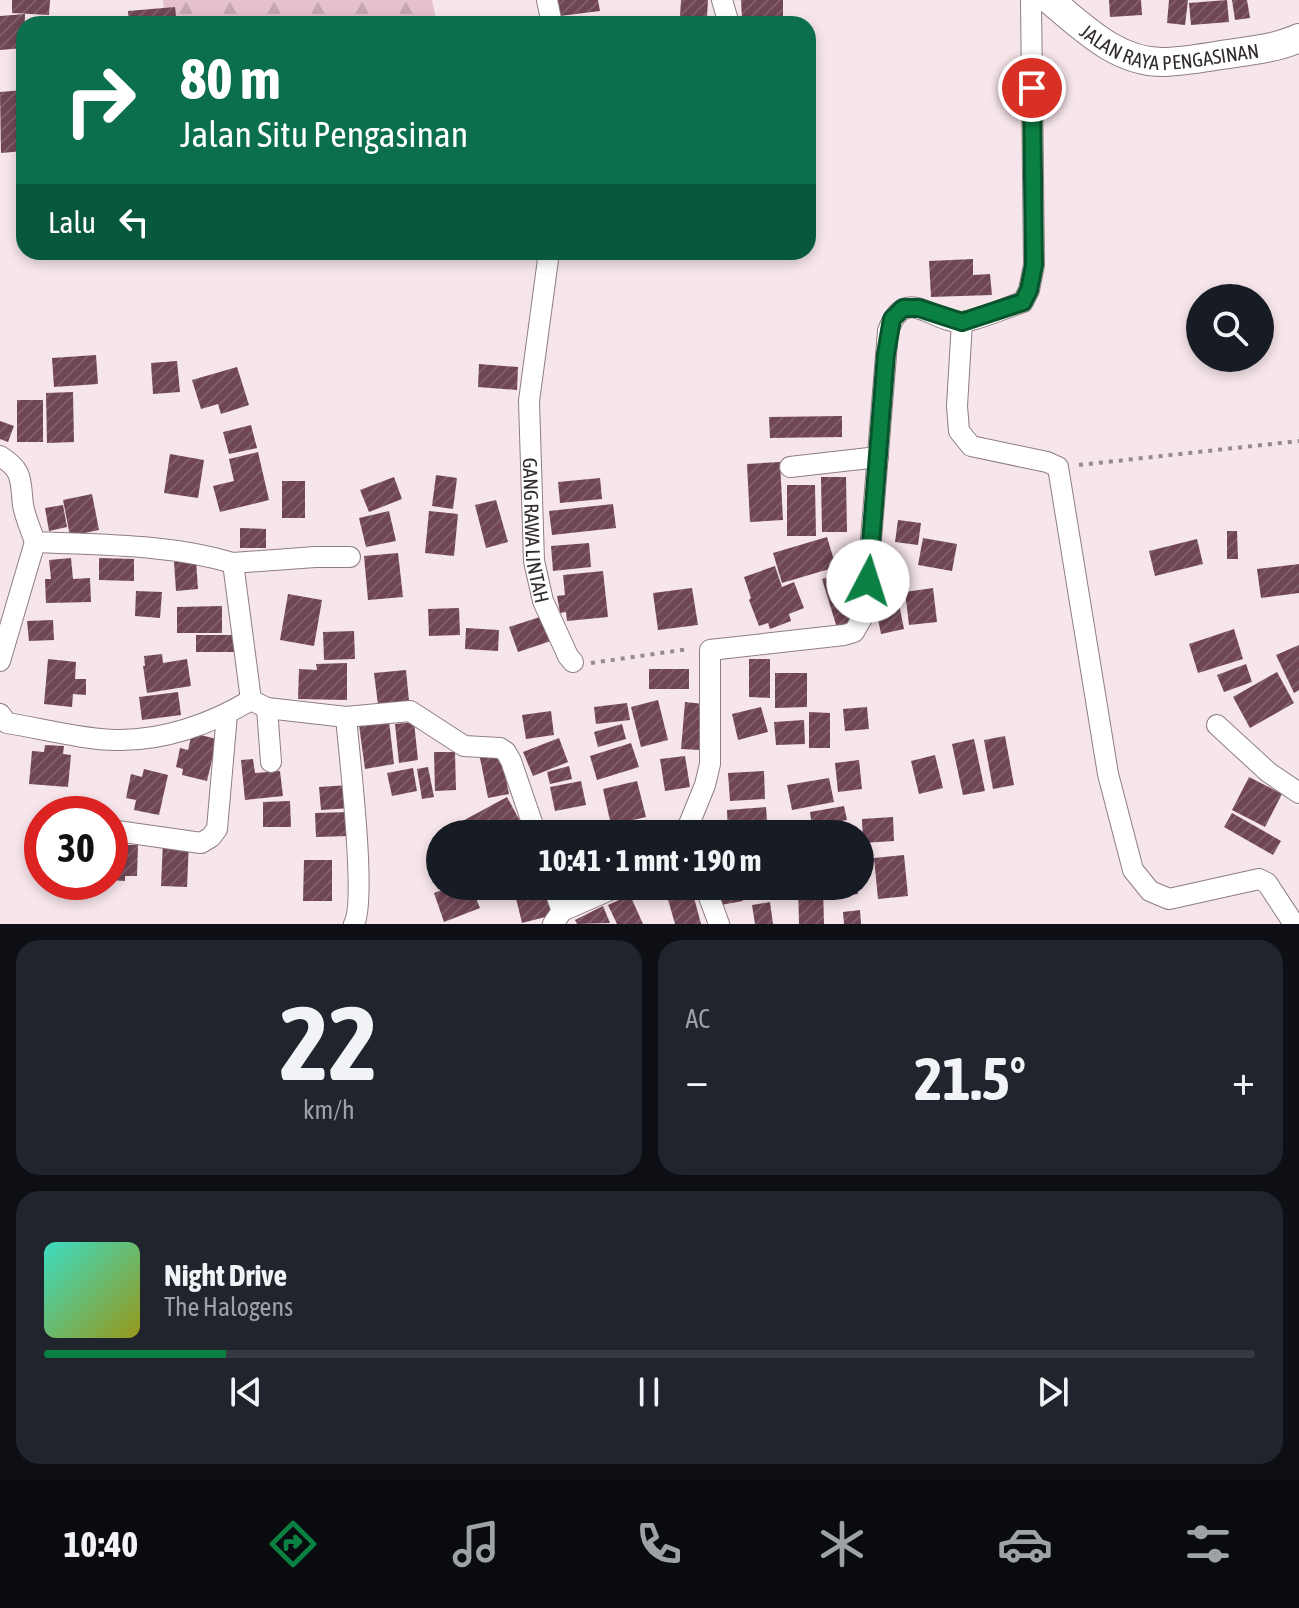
<!DOCTYPE html>
<html lang="id">
<head>
<meta charset="utf-8">
<style>
	body { margin:0; font-family:"Asap Condensed",sans-serif; background:#20242c; color:#f1f3f6; height:100vh; display:flex; flex-direction:column; font-size:30px; white-space:nowrap }
	* { box-sizing:border-box; margin:0 }
	p { font-size:26px; color:#9ea1a6 }
	.icon { flex:none; width:44px; height:44px; fill:none; stroke:currentColor; stroke-width:2; stroke-linecap:round; stroke-linejoin:round }
	.map { position:relative; height:924px; overflow:hidden }
	.sheet { display:flex; flex-direction:column; gap:16px; padding:16px; background:#0d0f14; flex:1 }
	.sheet>* { flex:none }
	.top-card { position:absolute; left:16px; top:16px; width:800px; height:244px; border-radius:24px; box-shadow:0 4px 12px #0003; background:#0b6e4f; color:#fff; overflow:hidden }
	.controls { position:absolute; left:1186px; top:284px; display:grid; gap:16px }
	.controls a { display:grid; place-items:center; width:88px; height:88px; border-radius:50%; background:#171b24; box-shadow:0 4px 12px #0003; font-size:40px }
	.speed { position:absolute; left:24px; top:796px; display:flex; gap:16px; font-size:40px; font-weight:700; text-align:center }
	.speed>* { display:grid; place-content:center; width:104px; height:104px; border-radius:50%; background:#171b24; box-shadow:0 4px 12px #0003; line-height:1 }
	.speed .limit { border:12px solid #d22; background:#fff; color:#111 }
	.pin { position:absolute; display:grid; place-items:center; width:68px; height:68px; color:#fff; margin:-34px; border:4px solid #fff; border-radius:50%; box-shadow:0 2px 8px #0007 }
	.me { position:absolute; width:88px; margin:-44px; rotate:5deg; stroke-linejoin:round; filter:drop-shadow(0 0 6px #0008) }
	.turn { display:flex; align-items:center; gap:28px; height:168px; padding:0 32px; font-size:36px }
	.turn .icon { width:104px; height:104px; stroke-width:2.5 }
	.turn b { display:block; font-size:56px; line-height:68px }
	.then { display:flex; align-items:center; height:76px; padding:0 32px; background:#0003; gap:16px; font-size:30px }
	.big { font-size:60px; font-weight:700; line-height:1.1 }
	.sheet .widget { flex:1; display:flex; flex-direction:column; justify-content:center; gap:12px; min-width:0; padding:0 28px; border-radius:24px; background:#20242c }
	.sheet .dial { align-items:center; gap:0 }
	.dial b { font-size:104px; line-height:1 }
	.song { display:flex; align-items:center; gap:24px }
	.cover { width:96px; height:96px; border-radius:12px; background:linear-gradient(135deg,hsl(170 70% 55%),hsl(60 70% 35%)) }
	.played { height:8px; border-radius:4px; background:linear-gradient(90deg,#0b8043 15%,#363941 15%) }
	.keys { display:flex; justify-content:space-around; direction:ltr }
	.heat { display:flex; justify-content:space-between; align-items:center; font-size:44px; direction:ltr }
	.sheet .tiles { flex:1; display:grid; gap:16px; grid-template-columns:1fr 1fr }
	.widget:last-child { grid-column:span 2 }
	.trip { position:absolute; left:426px; top:820px; width:448px; height:80px; border-radius:40px; background:#171b24; box-shadow:0 4px 12px #0003; font-weight:700; line-height:80px; text-align:center }
	.tabs { display:flex; height:128px; justify-content:space-around; align-items:center; background:#090b0e; color:#9ea1a6 }
	.tabs .icon { width:56px; height:56px }
	.tabs .selected { color:#0b8043 }
	.tabs b { font-size:36px; color:#f1f3f6 }
	.map>svg:first-child { display:block }
</style>
</head>
<body>
<div class="map">
<svg width="1299" height="924" viewBox="0 0 1299 924">
	<defs>
		<pattern id="forest-firs" width="22" height="20" patternUnits="userSpaceOnUse" patternTransform="scale(2)"><rect width="22" height="20" fill="#e5c0cd"/><path d="M5 1l3.5 6h-7zM16 11l3.5 6h-7z" fill="#c5a5b0"/></pattern>
		<pattern id="building-hatch" width="6" height="6" patternUnits="userSpaceOnUse" patternTransform="scale(2)"><rect width="6" height="6" fill="#704656"/><path d="M-1 1l2-2M0 6l6-6M5 7l2-2" fill="none" stroke="#805e6b"/></pattern>
	</defs>
	<rect width="100%" height="100%" fill="#f6e5ea"/>
	<!-- forest -->
	<path fill="url(#forest-firs)" d="M163,0H432L437,24H165Z"/>
	<!-- building -->
	<g fill="url(#building-hatch)">
		<path d="M12,0H50L49,15L12,13Z"/>
		<path d="M557,0H598L600,11L560,16Z"/>
		<path d="M681,0H708L707,17L680,16Z"/>
		<path d="M741,0H783V18L742,19Z"/>
		<path d="M1109,0H1141L1142,15L1110,17Z"/>
		<path d="M1169,0H1188L1185,25L1167,23Z"/>
		<path d="M1227,0L1229,22L1191,25L1189,3Z"/>
		<path d="M1232,0H1247L1250,18L1235,20Z"/>
		<path d="M175,7L177,24H129L128,11Z"/>
		<path d="M25,14L24,48L0,50V16Z"/>
		<path d="M24,90V151L1,153L0,92Z"/>
		<path d="M973,259V275L990,274L992,295L931,297L929,261Z"/>
		<path d="M96,355L98,384L54,387L52,358Z"/>
		<path d="M177,361L180,392L153,394L151,363Z"/>
		<path d="M479,364L518,367L517,390L478,387Z"/>
		<path d="M237,367L249,405L221,414L218,404L201,409L192,380Z"/>
		<path d="M73,392L74,442L47,443L46,393Z"/>
		<rect x="17" y="400" width="26" height="42"/>
		<path d="M842,416V437L770,438L769,417Z"/>
		<path d="M0,421L14,426L8,442L0,439Z"/>
		<path d="M251,425L257,448L229,454L223,432Z"/>
		<path d="M258,452L269,500L220,512L213,486L234,481L229,459Z"/>
		<path d="M170,454L204,460L198,498L164,493Z"/>
		<path d="M780,462L783,520L750,522L747,464Z"/>
		<path d="M436,475L457,478L453,509L432,506Z"/>
		<path d="M394,477L402,499L369,512L360,490Z"/>
		<path d="M821,477H846L847,532H822Z"/>
		<path d="M600,478L602,499L560,503L558,482Z"/>
		<rect x="282" y="481" width="23" height="37"/>
		<path d="M787,485H815L816,536H787Z"/>
		<path d="M92,494L99,530L70,536L63,500Z"/>
		<path d="M496,500L508,542L486,548L475,505Z"/>
		<path d="M613,504L616,528L552,535L549,511Z"/>
		<path d="M63,505L67,527L49,531L45,508Z"/>
		<path d="M389,511L396,541L366,547L359,518Z"/>
		<path d="M429,511L458,514L454,556L425,553Z"/>
		<path d="M898,520L921,523L918,545L895,542Z"/>
		<path d="M240,528L266,529V548H240Z"/>
		<path d="M1227,531H1237L1238,559H1227Z"/>
		<path d="M827,537L836,567L782,583L773,553Z"/>
		<path d="M923,538L957,544L952,571L918,565Z"/>
		<path d="M1197,539L1203,564L1155,576L1149,551Z"/>
		<path d="M589,543L591,567L553,571L551,546Z"/>
		<path d="M398,553L403,597L368,600L364,556Z"/>
		<path d="M71,558L73,579L90,578L91,602L46,603L45,579H51L49,560Z"/>
		<path d="M99,558L134,559V581L99,580Z"/>
		<path d="M196,560L198,589L176,591L174,562Z"/>
		<path d="M1299,564V593L1261,598L1257,569Z"/>
		<path d="M775,566L782,587L794,582L804,608L789,614L791,621L770,629L768,623L759,626L749,600L751,598L744,577Z"/>
		<path d="M603,571L608,617L567,621L566,612L560,613L557,596L565,595L563,575Z"/>
		<path d="M844,572L858,622L837,628L822,579Z"/>
		<path d="M692,588L698,625L658,630L653,593Z"/>
		<path d="M933,588L937,622L909,625L905,592Z"/>
		<path d="M896,589L904,629L881,634L873,594Z"/>
		<path d="M136,591L162,592L160,618L135,616Z"/>
		<path d="M288,594L322,600L314,646L280,640Z"/>
		<path d="M222,606V633H177V607Z"/>
		<path d="M459,608L460,635L429,636L428,609Z"/>
		<path d="M546,615L554,640L518,652L509,627Z"/>
		<path d="M53,620L54,640L29,641L27,621Z"/>
		<path d="M466,628L499,630L498,651L465,649Z"/>
		<path d="M1234,629L1243,659L1198,673L1189,644Z"/>
		<path d="M354,631L355,659L324,660L323,632Z"/>
		<path d="M196,635H235L234,652H196Z"/>
		<path d="M1299,645V690L1294,693L1276,655Z"/>
		<path d="M162,654L163,663L187,659L191,686L147,693L143,666H145L144,656Z"/>
		<path d="M48,659L76,662L75,679H86V695L73,694L72,707L44,704Z"/>
		<path d="M749,659H770V698L749,697Z"/>
		<path d="M347,663V700L298,699L299,669L317,670L316,664Z"/>
		<path d="M1246,664L1252,682L1224,692L1217,675Z"/>
		<rect x="649" y="669" width="40" height="20"/>
		<path d="M406,670L409,701L378,705L374,673Z"/>
		<path d="M1277,672L1294,703L1250,728L1233,697Z"/>
		<path d="M775,673H807V707L775,708Z"/>
		<path d="M178,692L181,715L142,720L139,697Z"/>
		<path d="M658,700L668,740L641,747L631,707Z"/>
		<path d="M685,702L704,704L701,750L681,749Z"/>
		<path d="M627,703L630,720L596,724L594,707Z"/>
		<path d="M761,707L768,732L738,740L732,714Z"/>
		<path d="M867,707L869,729L845,731L843,709Z"/>
		<path d="M551,711L554,735L526,739L522,715Z"/>
		<path d="M809,712L830,713V748H809Z"/>
		<path d="M804,720L805,744L776,745L774,722Z"/>
		<path d="M389,721L394,764L365,769L359,725Z"/>
		<path d="M414,722L418,760L399,763L395,724Z"/>
		<path d="M622,724L626,739L598,747L594,732Z"/>
		<path d="M192,733L217,739L207,781L182,775L183,769L176,767L180,748L188,750Z"/>
		<path d="M1005,736L1014,785L993,789L984,740Z"/>
		<path d="M559,738L568,762L533,776L523,752Z"/>
		<path d="M974,739L985,791L963,795L952,744Z"/>
		<path d="M631,743L639,767L597,780L590,756Z"/>
		<path d="M45,745L64,746L63,754L71,755L68,787L29,784L32,751L44,752Z"/>
		<path d="M434,752H455L456,790L435,791Z"/>
		<path d="M501,754L509,794L488,798L480,758Z"/>
		<path d="M935,755L943,788L919,794L911,761Z"/>
		<path d="M685,756L690,787L665,791L660,759Z"/>
		<path d="M253,759L255,773L280,771L283,796L245,800L241,760Z"/>
		<path d="M859,760L862,789L838,792L835,763Z"/>
		<path d="M569,766L572,779L550,784L547,772Z"/>
		<path d="M428,767L434,797L422,799L417,769Z"/>
		<path d="M413,768L417,791L392,796L387,773Z"/>
		<path d="M144,769L168,775L159,815L134,810L136,800L126,798L131,774L142,777Z"/>
		<path d="M764,771L765,799L730,801L728,773Z"/>
		<path d="M1249,777L1282,794L1265,827L1232,810Z"/>
		<path d="M829,778L834,802L792,810L787,785Z"/>
		<path d="M581,781L586,805L555,811L550,787Z"/>
		<path d="M637,781L646,817L611,825L603,789Z"/>
		<path d="M349,785L351,808L321,810L319,787Z"/>
		<path d="M507,797L527,834H463L457,824Z"/>
		<path d="M290,801L291,827H263V802Z"/>
		<path d="M844,806L847,820L812,826L810,812Z"/>
		<path d="M766,807L768,834H728L727,810Z"/>
		<path d="M349,812L350,836L316,837L315,813Z"/>
		<path d="M1232,813L1281,841L1273,855L1224,827Z"/>
		<path d="M893,817L894,841L863,843L862,819Z"/>
		<path d="M110,838H126V845H138L137,876H125V881L110,880Z"/>
		<path d="M163,841L189,842L187,887L161,886Z"/>
		<path d="M904,855L908,896L878,899L874,858Z"/>
		<path d="M304,860H332V901H303Z"/>
		<path d="M453,886H471L480,908L444,922L434,893Z"/>
		<path d="M513,886H545L553,915L522,923Z"/>
		<path d="M712,886H740L743,901L715,906Z"/>
		<path d="M798,886H823L824,924H799Z"/>
		<path d="M830,886H857L858,894L831,897Z"/>
		<path d="M692,890L701,924H675L667,896Z"/>
		<path d="M630,895L643,924H617L608,905Z"/>
		<path d="M770,902L773,924H755L752,905Z"/>
		<path d="M603,906L610,923L577,924L575,920Z"/>
		<path d="M860,910L861,924H844L843,912Z"/>
	</g>
	<g fill="none" stroke-linecap="round" stroke-linejoin="round">
		<defs>
			<g id="minor">
				<path d="M547,0L552,24"/>
				<path d="M722,0L729,24"/>
				<path id="s1" d="M549,252L529,401L534,561L543,601L568,656L573,662"/>
				<path d="M962,322L957,406L959,431L971,446L1047,462L1058,467L1108,774L1133,870L1150,891L1169,899L1259,879L1267,883L1294,924"/>
				<path d="M0,456C24,471 20,480 23,505C25,517 31,530 35,542C100,545 170,544 233,563L251,700L267,708L346,717L410,711L464,746L500,748L506,752L511,761L536,834"/>
				<path d="M790,467L878,457"/>
				<path d="M233,563L315,557H350"/>
				<path d="M0,661L35,542"/>
				<path d="M267,708L271,762"/>
				<path d="M0,714L7,723C39,728 85,740 116,740C163,741 211,724 251,700"/>
				<path d="M346,717C349,753 367,900 354,924"/>
				<path d="M1217,725L1268,772L1299,793"/>
				<path d="M110,830L201,843L211,837L217,829L227,714"/>
				<path d="M685,834L705,785L710,764V650L844,635L854,632L865,613L888,331C905,283 932,323 962,322C976,321 1008,307 1023,302L1029,290L1034,265L1031,0"/>
				<path d="M553,886L562,911"/>
				<path d="M705,886L719,924"/>
				<path d="M553,924L562,911L619,886"/>
			</g>
			<g id="secondary">
				<path id="s2" d="M1050,0C1083,28 1119,64 1166,62C1185,61 1203,58 1221,55C1247,51 1275,49 1299,38"/>
			</g>
		</defs>
		<!-- minor casing -->
		<use href="#minor" stroke="#8e7e83" stroke-width="22"/>
		<!-- secondary casing -->
		<use href="#secondary" stroke="#8e7e83" stroke-width="30"/>
		<!-- path -->
		<g stroke="#958a8d" stroke-width="4" stroke-dasharray="4 6" stroke-linecap="butt">
			<path d="M1079,465L1299,441"/>
			<path d="M591,663L689,649"/>
		</g>
		<!-- minor -->
		<use href="#minor" stroke="#fff" stroke-width="20"/>
		<!-- secondary -->
		<use href="#secondary" stroke="#fff" stroke-width="28"/>
	</g>
	<g fill="none" stroke-linecap="round" stroke-linejoin="round">
		<defs>
			<path id="route" d="M868,581L886,354L892,319L903,308H919L962,322L1023,302L1029,290L1034,265L1032,88"/>
		</defs>
		<!-- route casing -->
		<use href="#route" stroke="#07532c" stroke-width="20"/>
		<!-- route -->
		<use href="#route" stroke="#0b8043" stroke-width="14"/>
	</g>
	<g text-anchor="middle" dominant-baseline="central" stroke-width="8" stroke-linejoin="round" paint-order="stroke">
		<!-- street labels -->
		<g font-size="20" fill="#332d2f" stroke="#f6e5ea">
			<text stroke="none"><textPath href="#s2" startOffset="136">JALAN RAYA PENGASINAN</textPath></text>
			<text stroke="none"><textPath href="#s1" startOffset="280">GANG RAWA LINTAH</textPath></text>
		</g>
	</g>
</svg>
<div class="controls">
<a><svg class="icon" aria-label="search" viewBox="0 0 24 24"><circle cx="10" cy="10" r="6"/><path d="M15 15l6 6"/></svg></a>
</div>
<div class="speed"><div class="limit">30</div></div>
<div class="pin" style="left:1032px;top:88px;background:#d93025"><svg class="icon" aria-label="arrive" viewBox="0 0 24 24"><path d="M6 21V4h12l-3 4 3 4H6"/></svg></div>
<svg class="me" style="left:868px;top:581px" viewBox="-20 -20 40 40"><circle r="19" fill="#fff"/><path d="M0-13L10 11 0 6-10 11z" fill="#0b8043"/></svg>
<div class="trip">10:41 · 1 mnt · 190 m</div>
<div class="top-card">
<div class="turn"><svg class="icon" aria-label="right" viewBox="0 0 24 24"><path d="M7 20v-9h11M14 6l5 5-5 5"/></svg><div><b>80 m</b>Jalan Situ Pengasinan</div></div>
<div class="then">Lalu<svg class="icon" aria-label="left" viewBox="0 0 24 24"><path d="M17 20v-9H6M10 6l-5 5 5 5"/></svg></div>
</div>
</div>
<section class="sheet">
<div class="tiles">
<div class="widget dial"><b>22</b><p>km/h</p></div>
<div class="widget"><p>AC</p>
<div class="heat"><a>−</a><b class="big">21.5°</b><a>+</a></div>
</div>
<div class="widget">
<div class="song"><i class="cover"></i><div><b>Night Drive</b><p>The Halogens</p></div></div>
<div class="played"></div>
<div class="keys"><svg class="icon" aria-label="previous" viewBox="0 0 24 24"><path d="M18 5L8 12l10 7zM5 5v14"/></svg><svg class="icon" aria-label="pause" viewBox="0 0 24 24"><path d="M8 5v14M16 5v14"/></svg><svg class="icon" aria-label="next" viewBox="0 0 24 24"><path d="M6 5l10 7-10 7zM19 5v14"/></svg></div>
</div>
</div>
</section>
<nav class="tabs">
<b>10:40</b>
<svg class="icon selected" aria-label="directions" viewBox="0 0 24 24"><path d="M12 3l9 9-9 9-9-9zM9 14v-3h6M13 9l2 2-2 2"/></svg>
<svg class="icon" aria-label="music" viewBox="0 0 24 24"><path d="M9 18V5l10-2v13"/><circle cx="6" cy="18" r="3"/><circle cx="16" cy="16" r="3"/></svg>
<svg class="icon" aria-label="phone" viewBox="0 0 24 24"><path d="M5 4h4l2 5-3 2q2 4 5 5l2-3 5 2v4C11 20 4 13 5 4z"/></svg>
<svg class="icon" aria-label="climate" viewBox="0 0 24 24"><path d="M12 3v18M4 7l16 10M4 17L20 7"/></svg>
<svg class="icon" aria-label="car" viewBox="0 0 24 24"><path d="M5 17H2v-5l4-1 3-4h7l3 4 3 1v5h-3M9 17h6M6 11h13"/><circle cx="7" cy="17" r="2"/><circle cx="17" cy="17" r="2"/></svg>
<svg class="icon" aria-label="filters" viewBox="0 0 24 24"><path d="M4 7h16M4 17h16"/><circle cx="9" cy="7" r="2"/><circle cx="15" cy="17" r="2"/></svg>
</nav>
</body>
</html>
